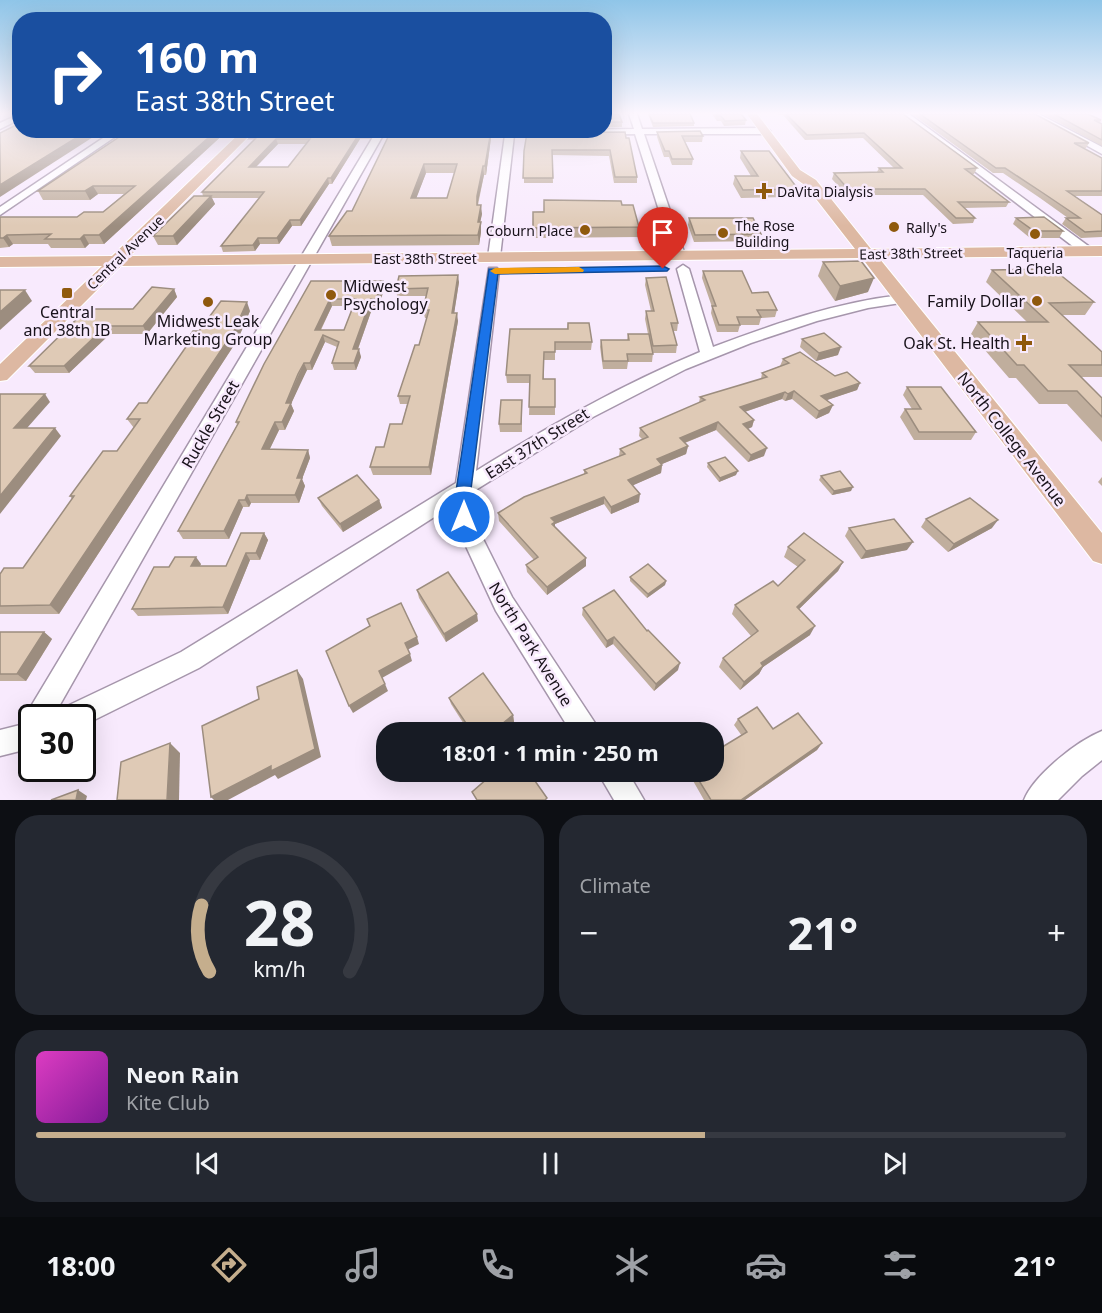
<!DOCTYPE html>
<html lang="en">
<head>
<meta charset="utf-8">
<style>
	body { margin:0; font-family:"Noto Sans",sans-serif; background:#242831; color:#f1f3f6; height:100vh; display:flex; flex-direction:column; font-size:22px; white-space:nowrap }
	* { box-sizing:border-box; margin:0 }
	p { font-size:20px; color:#9ea1a6 }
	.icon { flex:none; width:33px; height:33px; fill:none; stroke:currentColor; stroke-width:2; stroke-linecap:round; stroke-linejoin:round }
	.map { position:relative; height:800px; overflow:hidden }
	.details { display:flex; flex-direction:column; gap:15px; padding:15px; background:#0d0f14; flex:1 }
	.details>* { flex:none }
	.top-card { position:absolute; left:12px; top:12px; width:600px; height:126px; border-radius:24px; box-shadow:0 6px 24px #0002; background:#1a4fa0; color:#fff; overflow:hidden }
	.speed { position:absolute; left:18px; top:704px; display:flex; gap:12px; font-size:30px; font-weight:700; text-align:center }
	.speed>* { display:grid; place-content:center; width:78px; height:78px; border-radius:50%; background:#171b24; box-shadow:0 6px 24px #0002; line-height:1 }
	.speed .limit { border:3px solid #111; border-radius:9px; background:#fff; color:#111 }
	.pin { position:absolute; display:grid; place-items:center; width:51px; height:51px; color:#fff; margin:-62px -26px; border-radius:50% 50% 50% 0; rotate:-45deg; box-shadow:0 0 6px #0007 }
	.pin .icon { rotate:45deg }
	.me { position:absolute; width:66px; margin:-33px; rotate:0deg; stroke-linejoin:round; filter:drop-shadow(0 0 4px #0008) }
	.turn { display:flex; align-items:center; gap:21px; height:126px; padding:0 24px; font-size:27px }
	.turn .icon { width:78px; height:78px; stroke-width:2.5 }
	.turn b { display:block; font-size:42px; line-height:51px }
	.big { font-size:45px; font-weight:700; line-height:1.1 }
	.details .tile { flex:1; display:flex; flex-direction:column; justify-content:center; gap:9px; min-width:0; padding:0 21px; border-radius:24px; background:#242831 }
	.details .dial { align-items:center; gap:0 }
	.dial svg { height:156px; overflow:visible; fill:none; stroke:#363941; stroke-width:7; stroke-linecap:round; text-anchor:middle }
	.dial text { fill:#f1f3f6; stroke:none }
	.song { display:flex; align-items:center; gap:18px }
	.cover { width:72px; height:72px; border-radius:9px; background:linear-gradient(135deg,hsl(310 70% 55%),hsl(290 70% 35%)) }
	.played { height:6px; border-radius:3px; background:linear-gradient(90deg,#c5ae8d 65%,#363941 65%) }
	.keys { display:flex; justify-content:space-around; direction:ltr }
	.heat { display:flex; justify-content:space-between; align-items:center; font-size:33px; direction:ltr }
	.details .tiles { flex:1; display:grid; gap:15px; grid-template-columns:1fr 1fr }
	.tile:last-child { grid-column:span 2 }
	.trip { position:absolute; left:376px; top:722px; width:348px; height:60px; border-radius:24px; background:#171b24; box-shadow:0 6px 24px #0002; font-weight:700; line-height:60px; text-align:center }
	.menu { display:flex; height:96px; justify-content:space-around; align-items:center; background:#090b0e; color:#9ea1a6 }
	.menu .icon { width:42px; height:42px }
	.menu .active { color:#c5ae8d }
	.menu b { font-size:27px; color:#f1f3f6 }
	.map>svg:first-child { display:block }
</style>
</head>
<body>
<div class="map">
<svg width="1102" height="800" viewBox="0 0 1102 800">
	<rect width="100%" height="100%" fill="#f8eafd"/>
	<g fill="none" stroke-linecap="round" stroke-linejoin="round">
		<defs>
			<g id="minor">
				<path d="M20,114V119L0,129V123Z"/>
				<path d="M629,114H637L642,129L766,128L770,131L766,134H644L685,255L679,259L673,255L635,134L514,135L500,257L498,260H490L488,257L505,135L469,136L465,133L466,131L634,129Z"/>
				<path d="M900,114H909L1091,248V254H1083Z"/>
				<path d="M1030,114H1039L1102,147V154Z"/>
				<path d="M115,130H125L0,215V207Z"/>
				<path d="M385,130L390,134L382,137L53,717H32V748L0,756V730L28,723L26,717L30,708L373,137L246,138L242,135L246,132Z"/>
				<path d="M683,265L689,269L713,347C774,324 837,302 902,295L909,299L907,302L868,308L817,321L751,343L686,369L593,417L474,491L472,509L478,529L512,597L595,723L599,732H571L496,611L458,529L453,505L199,668L82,726V717H59L63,708L181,652L456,483L489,268H497L499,271L476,471C549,426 621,385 700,352L677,269Z"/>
				<path d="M1102,731V760L1082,776L1058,800H1024C1034,775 1077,741 1102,731Z"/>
				<path d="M597,771H627L644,800H614Z"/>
			</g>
			<path id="major" d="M747,114H757L800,170L816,180L871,249L1102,246V256L879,258L1102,533V564L1093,561L862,258L121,266L7,380L0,381V364L102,266L0,267V257L112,256L243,130H255L130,256L855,249L806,186L792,176Z"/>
		</defs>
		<!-- minor casing -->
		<use href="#minor" stroke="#a696ac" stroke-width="3"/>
		<!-- major casing -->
		<use href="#major" stroke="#fff" stroke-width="2"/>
		<!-- minor -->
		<use href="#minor" fill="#fff" fill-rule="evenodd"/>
		<!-- major -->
		<use href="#major" fill="#ddb8a2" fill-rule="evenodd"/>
	</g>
	<!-- wall -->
	<g fill="#c0ae9d" fill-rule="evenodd">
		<path d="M604,114L622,122V127H604Z"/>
		<path d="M648,114H690L694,123V126L653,127Z"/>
		<path d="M712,114H741L746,120L745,125L724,126L721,121H717Z"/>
		<path d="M777,114H903L977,168L974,174H972L1009,202L1006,207L964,208L975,218L973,223L953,224L923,195H846L832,179L834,173L877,172L879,168H894L863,138L805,140L783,115H779Z"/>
		<path d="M912,114H1035L1089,143L1086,148H1083L1102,158V196H1075L1102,215V237L1081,238L1062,224L1066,218H1068L1040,198L1003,173H993Z"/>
		<path d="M1043,114H1088L1101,120L1100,123L1102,124V146Z"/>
		<path d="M114,130H228L104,244H89L85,248H51L48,244H13L9,247L0,248V217H77L103,212L124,194H98L90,200H43L38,191L117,138Z"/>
		<path d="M491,130V138L486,175H484L478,205L482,214L480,222L481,232L479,245L332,246L329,236L352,211L391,131ZM426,173H454L447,198H416Z"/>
		<path d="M625,132L637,177V183H614L609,156L552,155L553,183H524V151Z"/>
		<path d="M657,132L703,136L702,142H685L693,159L692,165H672L669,157H664L657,137Z"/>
		<path d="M359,134L360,139L332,184H329L301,226H292L279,244H260L255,251L223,252L221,246L260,198H212L215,204L177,245H158L153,236L203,196L202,192L259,135ZM278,144H306L288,167H256Z"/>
		<path d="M741,151L798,189L796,197L741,198L733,184L735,176H751L740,158Z"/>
		<path d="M622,205L639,227L638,237L533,238V212Z"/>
		<path d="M689,218L761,234L760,241L694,242L688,225Z"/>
		<path d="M1016,218L1063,231L1059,238H1030L1013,224Z"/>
		<path d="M823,262L868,292L835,301L818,276Z"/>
		<path d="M992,270L1094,302L1085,315H1062L1102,352V377H1082L1102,417V442L1067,404H1039L1016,378H1009L971,334L978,322H1027L986,282Z"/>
		<path d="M703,271L752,293L777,310L775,317L761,318L759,325H740L738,332H717L711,313L712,307L702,278Z"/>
		<path d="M646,278L678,323L677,331H673L677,345L676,353H653L652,362H628L627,369H603L600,347L601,340H627L628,334H648L645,319L646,311H651L645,285Z"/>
		<path d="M311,281L385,288L378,306H373L358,349L361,357L356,370H334L332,363L337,347L325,342L312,370H307L301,381L291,404L294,411L285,430H279L269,450H308L310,458L302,479L305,486L299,503H251L249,507H243L229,539H183L178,531L237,425L236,422ZM332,306H353L344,330H321Z"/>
		<path d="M459,282L454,313L458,321L431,475H373L370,467L402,424L407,404H400L398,396L419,345L427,318H425L423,310L426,296H397L396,289Z"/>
		<path d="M174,289L177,297L147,334H110L69,373H35L29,366L133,309Z"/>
		<path d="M250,311L238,339L59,614H0V574L23,568L72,499L70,496L117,451L134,428L127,419L147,403L186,348L184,344L199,331Z"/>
		<path d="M568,323L592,342L591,350H555V360H544V379H555V415H529L530,383H507L506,375L567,329Z"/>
		<path d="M802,339L838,355L816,361L800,347Z"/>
		<path d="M783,359L835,376L860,383L857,390L827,400L833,405L829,413L816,419L792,399L785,401L782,399L745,412L754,420L752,427L748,429L764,456L748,462L716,430L685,443L688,446L686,454L662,464V465L661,473L633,485L639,502L611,514L604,504L555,524V527L586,566L547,595L527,572L526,565L534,560L499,521L498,513L584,474V470L619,456L620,449L642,439L639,436L640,428L699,403L700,397L761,379L762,373L780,366Z"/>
		<path d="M907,387L976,432L971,440H914L900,417L905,409H912L903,395Z"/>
		<path d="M522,400V432H500L499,424Z"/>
		<path d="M708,463L736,475L719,482L707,467Z"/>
		<path d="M821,476L851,491L832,495L819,480Z"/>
		<path d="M1102,477V486L1098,482Z"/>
		<path d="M318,498L379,500L382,508L343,532L322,506Z"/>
		<path d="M926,519L992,528L948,552L921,527Z"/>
		<path d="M849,528L907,550L861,559L845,536Z"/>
		<path d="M264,533L268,540L260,560H250L228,614L138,616L132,609L169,567L201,564L200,566H226Z"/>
		<path d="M788,547L843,562L838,571L799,609L810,635L763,667L759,674L740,690L719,667L723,658L751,636L732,614L735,605L778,586L798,567L784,557Z"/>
		<path d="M630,577L666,581L665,585L647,598L630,581Z"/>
		<path d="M417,590L478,621L446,642L419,598Z"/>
		<path d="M583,608L678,670L654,691L613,644L606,648L582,615Z"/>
		<path d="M0,632H44L52,639L26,681H0Z"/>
		<path d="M449,698L513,715L514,722L501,732H469L451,704Z"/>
		<path d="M738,719L822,743L817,750L745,800H704L688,772V771H714L742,736L734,725Z"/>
	</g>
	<!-- shaded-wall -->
	<g fill="#9c8d7f">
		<path d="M89,130H104L0,197V185Z"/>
		<path d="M217,130H228L104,244L99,235Z"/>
		<path d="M491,130V138L486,175L485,166Z"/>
		<path d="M359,134L360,139L332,184L331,178Z"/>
		<path d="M276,139L278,144L251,172L249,167Z"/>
		<path d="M424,164L426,173L413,207L411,198Z"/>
		<path d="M483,166L484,175L477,206L478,214L477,196Z"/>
		<path d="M328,178L329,184L301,226L300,220Z"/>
		<path d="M93,186L98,194L90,200L85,191Z"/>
		<path d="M211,196L215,204L177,245L173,236Z"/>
		<path d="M481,205L482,214L478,232V222Z"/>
		<path d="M290,220L292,226L279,244L277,238Z"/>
		<path d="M481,222V232L479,245L478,235Z"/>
		<path d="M7,235L13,244L9,247L3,238Z"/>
		<path d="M84,235L89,244L85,248L80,239Z"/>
		<path d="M258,238L260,244L255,251L253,245Z"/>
		<path d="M458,275L459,282L453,321L452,313Z"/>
		<path d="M874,278L868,292L835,301L840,286Z"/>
		<path d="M383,281L385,288L378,306L376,299Z"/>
		<path d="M174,289L177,297L147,334L143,326Z"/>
		<path d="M25,290L32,301L0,330V312Z"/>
		<path d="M330,299L332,306L317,337L315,330Z"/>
		<path d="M371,299L373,306L355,357L353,349Z"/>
		<path d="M247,302L250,311L238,339L59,614L50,605Z"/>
		<path d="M457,313L458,321L431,475L429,467Z"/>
		<path d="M106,326L110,334L69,373L64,366Z"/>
		<path d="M323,335L325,342L312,370L310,363Z"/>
		<path d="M841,347L838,355L816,361L819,353Z"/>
		<path d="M359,349L361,357L356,370L354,363Z"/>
		<path d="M304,363L307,370L291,404L294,411L285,430L282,422L286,403Z"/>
		<path d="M860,383L857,390L818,403L821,396Z"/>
		<path d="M794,391L792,399L785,401L788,394Z"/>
		<path d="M785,392L782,399L738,414L740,407Z"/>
		<path d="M45,394L50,402L20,436L14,428Z"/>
		<path d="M833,405L829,413L816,419L819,411Z"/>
		<path d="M754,420L752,427L740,432L743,424Z"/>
		<path d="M275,422L279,430L266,457L262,449Z"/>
		<path d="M718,422L716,430L679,445L680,438Z"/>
		<path d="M55,428L61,436L0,514V496Z"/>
		<path d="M688,446L686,454L655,467L657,459Z"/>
		<path d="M767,448L764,456L748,462L751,455Z"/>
		<path d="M308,450L310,458L302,479L305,486L299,503L295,495L297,478Z"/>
		<path d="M662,465L661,473L627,488L628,480Z"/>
		<path d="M738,471L736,475L719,482L720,478Z"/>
		<path d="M853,487L851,491L832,495L834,491Z"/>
		<path d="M640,494L639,502L611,514V507Z"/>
		<path d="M247,495L251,503L249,507L245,500Z"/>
		<path d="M604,497V504L555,524V530L551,518Z"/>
		<path d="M239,500L243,507L229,539L224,531Z"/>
		<path d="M379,500L382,508L343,532L340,524Z"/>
		<path d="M998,520L992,528L948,552L954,544Z"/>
		<path d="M264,533L268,540L260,560L256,553Z"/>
		<path d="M913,542L907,550L861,559L866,551Z"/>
		<path d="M246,553L250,560L228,614L223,607Z"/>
		<path d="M196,557L201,564L196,573L191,566Z"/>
		<path d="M586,558V566L547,595V587Z"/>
		<path d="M843,562L838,571L792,616L797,607Z"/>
		<path d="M666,581L665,585L647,598L648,594Z"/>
		<path d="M477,614L478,621L446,642L444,634Z"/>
		<path d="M815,626L810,635L763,667L759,674L740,690L744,682L761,663Z"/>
		<path d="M44,632L52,639L26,681L17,674Z"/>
		<path d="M417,637L419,644L407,650L405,643Z"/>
		<path d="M614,637L613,644L606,648L607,641Z"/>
		<path d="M410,654L412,661L382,678L379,671Z"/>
		<path d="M680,663L678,670L654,691L656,684Z"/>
		<path d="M297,670L303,679L321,757L278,779L275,775L228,800H214L211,797L271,766Z"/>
		<path d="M385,684L388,691L353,713L349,706Z"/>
		<path d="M513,715L514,722L501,732H492Z"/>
		<path d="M170,743L180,753L179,800H167Z"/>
		<path d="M822,743L817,750L745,800H741Z"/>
		<path d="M78,790L87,796L86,800H76Z"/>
	</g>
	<!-- building -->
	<g fill="#dfcab6" stroke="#9c8d7f" stroke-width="1.5" fill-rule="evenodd">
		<path d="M604,114H619L622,122H604Z"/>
		<path d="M649,114H690L694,123H653Z"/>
		<path d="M716,114H741L746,120L725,121L721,116H717Z"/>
		<path d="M786,114H903L977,168L965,169L1009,202H958L975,218H956L925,189H848L834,173L883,172L879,168H902L864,133L807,135Z"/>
		<path d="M920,114H1035L1089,143H1074L1102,158V191H1067L1102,215V231L1085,232L1066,218H1080L1043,193L1005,168H996Z"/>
		<path d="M1054,114H1088L1101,120H1094L1102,124V140Z"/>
		<path d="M20,123V130H89L0,185V133Z"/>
		<path d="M114,130H217L99,235H84L80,239H45L51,234L7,235L3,238H0V217H77L84,212H103L135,186H93L85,191H38L119,137Z"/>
		<path d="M491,130L485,166H483L477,196V205H481L478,222H481L478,235L329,236L347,211H352L391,131ZM424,164H457L447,198H411Z"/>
		<path d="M700,131L703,136H682L693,159H672L669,151H665L657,132Z"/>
		<path d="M625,132L626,138H629L637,177H615L610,150H552L553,178H523L524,151L527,133Z"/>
		<path d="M359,134L331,178H328L300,220H290L277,238H258L253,245L221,246L264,192H202L259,135ZM276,139H310L288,167H249Z"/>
		<path d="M741,151H769L798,189L743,190L735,176H758Z"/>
		<path d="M194,196H211L173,236H153Z"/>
		<path d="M544,200L621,201L622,205H633L639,227L533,228V212H544Z"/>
		<path d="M1044,217L1063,231H1034L1016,218Z"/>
		<path d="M689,218H753L761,234L695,235Z"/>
		<path d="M861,261L874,278L840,286L823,262Z"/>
		<path d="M1053,269L1094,302L1049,303L1102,352V365H1069L1102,398V417L1077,391H1048L1024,365H1017L978,322H1048L992,270Z"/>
		<path d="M703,271H742L752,293L768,292L777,310H757L761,317H737L740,325H719L712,306H716Z"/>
		<path d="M458,275L452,313H457L429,467H370L376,447H384L390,424H402L410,396H398L415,345H419L429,310H423L428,288L396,289L399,276Z"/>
		<path d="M666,277L678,323H671L677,345L653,346L646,311H654L646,278Z"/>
		<path d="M311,281H383L376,299H371L353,349H359L354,363H332L339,342L323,335L310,363H304L298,374L286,403H291L282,422H275L262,449L308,450L297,478H302L295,495H247L245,500H239L224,531H178L239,422H236L264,364ZM330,299H356L344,330H315Z"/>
		<path d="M152,287L174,289L143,326H106L64,366H29L87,309H133Z"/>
		<path d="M0,290H25L0,312Z"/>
		<path d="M221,301L247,302L234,331L50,605L0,606V574L4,568H23L74,496H70L103,451H117L140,419H127L139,403H147L188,344H184L193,331H199Z"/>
		<path d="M568,323H589L592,342H555V352H544L543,379H555V407H529L530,375H506L510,329H568Z"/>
		<path d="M824,333L841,347L819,353L802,339Z"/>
		<path d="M628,334H649L653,354H627L628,361H603L601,340H629Z"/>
		<path d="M800,352L835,376L847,372L860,383L821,396L833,405L819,411L794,391L788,394L785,392L740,407L754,420L743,424L767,448L751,455L718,422L680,438L688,446L657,459L662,465L628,480L640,494L611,507L604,497L551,518L555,522L552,524L586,558L547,587L526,565L538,557L498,513L524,497L587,473L584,470L625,454L620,449L648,437L640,428L705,400L700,397L767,377L762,373L789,363L783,359Z"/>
		<path d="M907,387H941L976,432H919L905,409H921Z"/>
		<path d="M0,394H45L14,428H55L0,496Z"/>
		<path d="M501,400H522L521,424H499Z"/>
		<path d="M725,457L738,471L720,478L708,463Z"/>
		<path d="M840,471L853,487L834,491L821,476Z"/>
		<path d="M357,475L379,500L340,524L318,498Z"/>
		<path d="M970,498L998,520L954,544L926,519Z"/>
		<path d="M894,519L913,542L866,551L849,528Z"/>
		<path d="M241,533H264L256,553H246L223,607L132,609L154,567H169L175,557H196L191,566H226Z"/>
		<path d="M804,533L843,562L797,607L815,626L761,663L763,666L744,682L723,658L758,631L735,605L773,581L778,586L805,560L788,547Z"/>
		<path d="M648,564L666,581L648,594L630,577Z"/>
		<path d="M448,572L477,614L444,634L417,590Z"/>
		<path d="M614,590L647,631L648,630L680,663L656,684L614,637L607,641L583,608Z"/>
		<path d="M401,603L417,637L405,643L410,654L379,671L385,684L349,706L326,651L370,626L367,619Z"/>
		<path d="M0,632H44L17,674H0Z"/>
		<path d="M297,670L315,749L271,771V766L211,797L202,726L259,699L257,687Z"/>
		<path d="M483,673L513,715L492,732H472L449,698Z"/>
		<path d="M757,707L773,729L798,713L822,743L741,800H711L693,771H714V752L747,732L738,719Z"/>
		<path d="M170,743L167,800H117L121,762Z"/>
		<path d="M496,771H528L547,798L545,800H477L472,792Z"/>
		<path d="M78,790L76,800H51Z"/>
	</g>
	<!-- sky -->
	<linearGradient id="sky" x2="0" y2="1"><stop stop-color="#8fc5e8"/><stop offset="0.5" stop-color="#fcf6fe"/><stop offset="1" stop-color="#fcf6fe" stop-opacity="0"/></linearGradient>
	<rect width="1102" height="226" fill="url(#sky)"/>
	<!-- route -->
	<path fill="#1a73e8" stroke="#114b97" stroke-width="1.5" d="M663,266L669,269L667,271L498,274L471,489C470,499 474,514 470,522L464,524L458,522L454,505L489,269Z"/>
	<!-- slow -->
	<path fill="#f59e0b" d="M579,267L584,270L583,272L495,274L490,271L495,268Z"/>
	<!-- markers -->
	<g fill="#8f590d" stroke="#f8eafd" stroke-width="2">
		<path d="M761 182h6v6h6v6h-6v6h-6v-6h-6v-6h6z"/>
		<circle cx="894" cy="227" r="6"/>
		<circle cx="585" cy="230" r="6"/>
		<circle cx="723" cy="233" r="6"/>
		<circle cx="1035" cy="234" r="6"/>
		<rect x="61" y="287" width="12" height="12" rx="3"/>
		<circle cx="331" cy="295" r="6"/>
		<circle cx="1037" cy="301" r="6"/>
		<circle cx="208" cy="302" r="6"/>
		<path d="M1021 334h6v6h6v6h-6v6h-6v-6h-6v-6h6z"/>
	</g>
	<g text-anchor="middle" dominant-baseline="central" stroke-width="5" stroke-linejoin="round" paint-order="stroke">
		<!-- far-poi labels -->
		<g font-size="14" fill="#18121a" stroke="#f8eafd" text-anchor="start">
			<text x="777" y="191">DaVita Dialysis</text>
			<text x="735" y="225">The Rose<tspan x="735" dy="16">Building</tspan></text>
			<text x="906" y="227">Rally's</text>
			<text x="573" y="230" text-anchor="end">Coburn Place</text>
			<text x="1035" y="252" text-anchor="middle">Taqueria<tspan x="1035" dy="16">La Chela</tspan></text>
		</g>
		<!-- far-street labels -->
		<g font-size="14" fill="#18121a" stroke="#f8eafd">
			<text transform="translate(125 252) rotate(-44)">Central Avenue</text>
			<text transform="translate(911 253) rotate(-1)">East 38th Street</text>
			<text x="425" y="258">East 38th Street</text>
		</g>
		<!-- poi labels -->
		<g font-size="16" fill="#18121a" stroke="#f8eafd" text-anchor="end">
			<text x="343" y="286" text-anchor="start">Midwest<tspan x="343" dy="18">Psychology</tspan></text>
			<text x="1025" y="301">Family Dollar</text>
			<text x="67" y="312" text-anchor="middle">Central<tspan x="67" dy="18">and 38th IB</tspan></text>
			<text x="208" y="321" text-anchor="middle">Midwest Leak<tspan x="208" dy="18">Marketing Group</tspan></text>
			<text x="1010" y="343">Oak St. Health</text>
		</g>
		<!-- street labels -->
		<g font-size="16" fill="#18121a" stroke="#f8eafd">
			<text transform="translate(210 424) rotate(-60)">Ruckle Street</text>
			<text transform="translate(1012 439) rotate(52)">North College Avenue</text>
			<text transform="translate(537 443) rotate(-32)">East 37th Street</text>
			<text transform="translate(531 644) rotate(58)">North Park Avenue</text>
		</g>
	</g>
</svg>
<div class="speed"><div class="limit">30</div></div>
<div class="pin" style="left:663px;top:269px;background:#d93025"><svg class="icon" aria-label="arrive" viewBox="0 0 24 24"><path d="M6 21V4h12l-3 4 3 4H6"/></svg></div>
<svg class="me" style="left:464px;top:517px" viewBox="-20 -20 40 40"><circle r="17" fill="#1a73e8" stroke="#fff" stroke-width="3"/><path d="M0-11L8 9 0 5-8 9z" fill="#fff"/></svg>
<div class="trip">18:01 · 1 min · 250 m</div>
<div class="top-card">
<div class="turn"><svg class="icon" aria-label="right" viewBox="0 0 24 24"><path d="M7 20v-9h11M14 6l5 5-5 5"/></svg><div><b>160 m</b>East 38th Street</div></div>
</div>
</div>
<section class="details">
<div class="tiles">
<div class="tile dial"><svg viewBox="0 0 100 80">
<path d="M14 69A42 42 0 1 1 86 69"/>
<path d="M14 69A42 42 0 0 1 10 35" stroke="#c5ae8d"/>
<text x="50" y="56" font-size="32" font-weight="700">28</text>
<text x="50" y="72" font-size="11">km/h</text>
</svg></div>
<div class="tile"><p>Climate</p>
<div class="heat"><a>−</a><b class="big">21°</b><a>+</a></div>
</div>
<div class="tile">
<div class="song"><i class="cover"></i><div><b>Neon Rain</b><p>Kite Club</p></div></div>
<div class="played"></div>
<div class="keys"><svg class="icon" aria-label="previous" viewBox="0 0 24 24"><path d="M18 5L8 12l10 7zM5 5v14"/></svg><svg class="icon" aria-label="pause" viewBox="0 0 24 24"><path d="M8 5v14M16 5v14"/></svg><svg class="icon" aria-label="next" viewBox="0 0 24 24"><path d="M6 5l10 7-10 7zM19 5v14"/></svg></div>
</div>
</div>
</section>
<nav class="menu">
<b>18:00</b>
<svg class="icon active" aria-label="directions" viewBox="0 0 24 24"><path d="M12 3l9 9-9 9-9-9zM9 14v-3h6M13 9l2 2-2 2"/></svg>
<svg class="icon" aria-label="music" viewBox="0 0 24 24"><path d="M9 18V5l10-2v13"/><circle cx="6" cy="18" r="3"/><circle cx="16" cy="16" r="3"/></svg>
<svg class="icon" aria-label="phone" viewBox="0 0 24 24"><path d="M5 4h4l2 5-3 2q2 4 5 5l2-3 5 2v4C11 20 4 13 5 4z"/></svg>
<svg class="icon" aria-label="climate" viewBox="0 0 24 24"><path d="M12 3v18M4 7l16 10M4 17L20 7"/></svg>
<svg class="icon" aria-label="car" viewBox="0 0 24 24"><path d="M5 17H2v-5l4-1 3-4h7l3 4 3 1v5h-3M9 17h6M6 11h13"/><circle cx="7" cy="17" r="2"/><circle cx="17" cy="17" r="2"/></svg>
<svg class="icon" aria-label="filters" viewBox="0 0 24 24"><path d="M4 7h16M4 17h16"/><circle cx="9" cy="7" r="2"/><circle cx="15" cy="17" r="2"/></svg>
<b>21°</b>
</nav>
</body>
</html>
